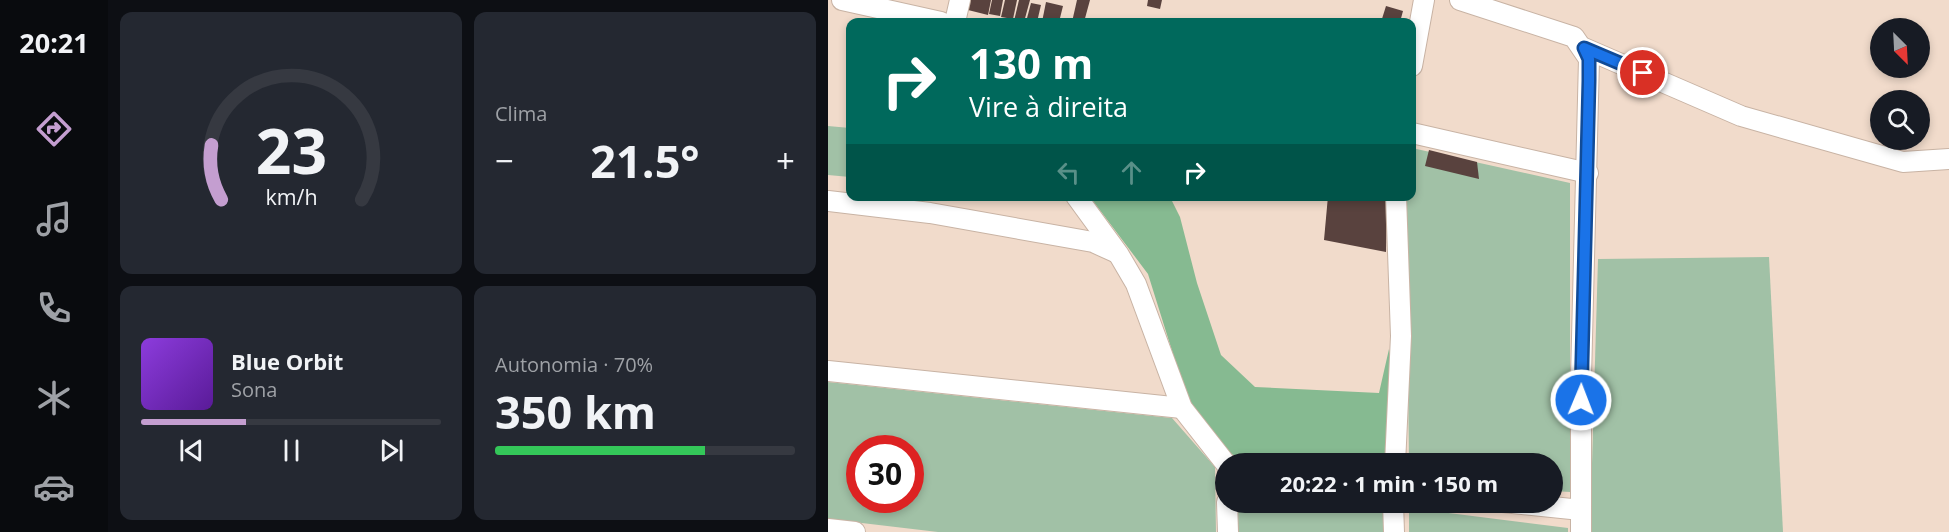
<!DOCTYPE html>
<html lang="pt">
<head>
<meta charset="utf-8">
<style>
	body { margin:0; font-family:"Open Sans",sans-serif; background:#242831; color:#f1f3f6; height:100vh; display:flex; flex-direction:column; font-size:22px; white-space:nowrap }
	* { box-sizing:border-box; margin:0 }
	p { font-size:20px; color:#9ea1a6 }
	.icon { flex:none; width:33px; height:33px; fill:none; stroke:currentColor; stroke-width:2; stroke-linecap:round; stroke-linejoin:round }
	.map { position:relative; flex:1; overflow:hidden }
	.panel { display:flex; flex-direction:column; gap:12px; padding:12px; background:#0d0f14; width:720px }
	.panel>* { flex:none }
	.hud { position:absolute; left:18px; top:18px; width:570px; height:183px; border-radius:12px; box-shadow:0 3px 9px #0003; background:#00695c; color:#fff; overflow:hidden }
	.needle { width:39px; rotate:156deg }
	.controls { position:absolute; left:1042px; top:18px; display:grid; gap:12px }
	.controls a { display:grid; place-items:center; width:60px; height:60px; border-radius:50%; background:#171b24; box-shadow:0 3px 9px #0003; font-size:30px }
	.speed { position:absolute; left:18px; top:435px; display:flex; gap:12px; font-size:30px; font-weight:700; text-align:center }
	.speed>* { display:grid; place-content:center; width:78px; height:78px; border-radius:50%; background:#171b24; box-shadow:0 3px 9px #0003; line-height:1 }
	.speed .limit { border:9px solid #d22; background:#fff; color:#111 }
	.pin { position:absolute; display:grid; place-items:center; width:51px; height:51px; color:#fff; margin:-26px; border:3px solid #fff; border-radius:50%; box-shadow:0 2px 6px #0007 }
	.me { position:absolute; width:66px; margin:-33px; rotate:1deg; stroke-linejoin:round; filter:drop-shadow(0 0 4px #0008) }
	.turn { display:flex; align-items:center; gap:21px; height:126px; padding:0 24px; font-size:27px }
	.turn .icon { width:78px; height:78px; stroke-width:2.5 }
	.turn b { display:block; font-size:42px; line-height:51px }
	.lanes { display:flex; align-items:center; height:57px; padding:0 24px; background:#0003; justify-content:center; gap:30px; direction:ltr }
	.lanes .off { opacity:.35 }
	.big { font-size:45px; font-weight:700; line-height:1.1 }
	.panel .tile { flex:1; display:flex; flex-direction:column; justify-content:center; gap:9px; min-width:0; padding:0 21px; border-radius:12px; background:#242831 }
	.panel .dial { align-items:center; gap:0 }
	.dial svg { height:156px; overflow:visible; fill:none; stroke:#363941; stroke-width:7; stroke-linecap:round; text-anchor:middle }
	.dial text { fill:#f1f3f6; stroke:none }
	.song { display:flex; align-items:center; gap:18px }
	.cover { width:72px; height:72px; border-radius:9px; background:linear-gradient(135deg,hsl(270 70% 55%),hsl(270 70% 35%)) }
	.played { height:6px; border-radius:3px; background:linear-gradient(90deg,#c49ed0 35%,#363941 35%) }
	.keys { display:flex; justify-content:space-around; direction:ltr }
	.heat { display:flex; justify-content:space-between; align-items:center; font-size:33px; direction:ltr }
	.charge { height:9px; border-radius:4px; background:linear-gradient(90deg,#34c759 70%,#363941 0) }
	.panel .tiles { flex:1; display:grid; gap:12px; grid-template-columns:repeat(2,1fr) }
	.trip { position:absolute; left:387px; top:453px; width:348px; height:60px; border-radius:30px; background:#171b24; box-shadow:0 3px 9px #0003; font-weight:700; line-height:60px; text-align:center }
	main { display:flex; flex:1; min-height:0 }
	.tabs { display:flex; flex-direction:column; width:108px; justify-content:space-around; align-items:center; background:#090b0e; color:#9ea1a6 }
	.tabs .icon { width:42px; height:42px }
	.tabs .selected { color:#c49ed0 }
	.tabs b { font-size:27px; color:#f1f3f6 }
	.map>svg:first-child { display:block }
</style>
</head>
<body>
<main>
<nav class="tabs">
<b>20:21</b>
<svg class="icon selected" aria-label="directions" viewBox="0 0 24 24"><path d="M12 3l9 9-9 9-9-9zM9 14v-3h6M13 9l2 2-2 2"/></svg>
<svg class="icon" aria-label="music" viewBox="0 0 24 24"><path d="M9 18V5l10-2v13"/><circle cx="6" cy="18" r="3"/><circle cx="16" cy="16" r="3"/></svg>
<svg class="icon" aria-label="phone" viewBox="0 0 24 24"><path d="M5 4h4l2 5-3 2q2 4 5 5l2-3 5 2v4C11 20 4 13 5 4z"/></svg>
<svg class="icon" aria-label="climate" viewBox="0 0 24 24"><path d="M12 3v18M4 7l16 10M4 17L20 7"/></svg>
<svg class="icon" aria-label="car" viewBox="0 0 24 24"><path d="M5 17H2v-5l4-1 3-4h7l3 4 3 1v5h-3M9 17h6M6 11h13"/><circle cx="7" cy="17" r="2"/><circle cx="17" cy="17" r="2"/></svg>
</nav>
<section class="panel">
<div class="tiles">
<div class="tile dial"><svg viewBox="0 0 100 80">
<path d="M14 69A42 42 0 1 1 86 69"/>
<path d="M14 69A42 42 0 0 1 9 41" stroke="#c49ed0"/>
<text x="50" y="56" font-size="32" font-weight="700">23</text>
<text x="50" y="72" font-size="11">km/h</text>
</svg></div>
<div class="tile"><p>Clima</p>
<div class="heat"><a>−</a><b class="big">21.5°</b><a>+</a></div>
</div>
<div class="tile">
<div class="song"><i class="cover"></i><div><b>Blue Orbit</b><p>Sona</p></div></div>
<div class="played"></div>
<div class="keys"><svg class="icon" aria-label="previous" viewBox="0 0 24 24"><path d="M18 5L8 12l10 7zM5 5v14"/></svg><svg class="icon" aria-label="pause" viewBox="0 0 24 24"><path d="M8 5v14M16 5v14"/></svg><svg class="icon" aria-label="next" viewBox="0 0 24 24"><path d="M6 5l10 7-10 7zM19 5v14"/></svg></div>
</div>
<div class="tile"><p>Autonomia · 70%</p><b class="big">350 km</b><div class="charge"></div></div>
</div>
</section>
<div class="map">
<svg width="1121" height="532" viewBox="0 0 1121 532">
	<rect width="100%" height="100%" fill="#f1dbcb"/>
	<!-- green -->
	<g fill="#a1c1a6" fill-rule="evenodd">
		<path d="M0,126L22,128V177L0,175Z"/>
		<path d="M584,148L742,183V492L725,491L724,464L581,463L578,197L584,196Z"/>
		<path d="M941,257L955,532H762L770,259Z"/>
		<path d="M0,382L344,418L387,467L388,532H110L0,519ZM32,448H82V500H32Z"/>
		<rect x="409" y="503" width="146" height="29"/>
		<path d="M581,508L740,528V532H581Z"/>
	</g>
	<!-- forest -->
	<path fill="#86ba91" d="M262,197H342L352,217L369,283L393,355L427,387L551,393L561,349L566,377L561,463H425L391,449L360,402L320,274Z"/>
	<!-- building -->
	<g fill="#59423e">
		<path d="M142,0H163L160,15L140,10Z"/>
		<path d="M164,0H175L172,16L161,14Z"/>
		<path d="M177,0H189L185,19L173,17Z"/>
		<path d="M191,0H202L196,22L186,21Z"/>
		<path d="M249,0H262L256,22H244Z"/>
		<path d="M320,0H334L332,9L319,6Z"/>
		<path d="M218,2L235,6L231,22H214Z"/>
		<path d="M203,3L213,5L209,22H198Z"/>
		<path d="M558,6L575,11L572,22H553Z"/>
		<path d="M601,150L649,162L651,179L597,166Z"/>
		<path d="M500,196H559L558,252L496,240Z"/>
	</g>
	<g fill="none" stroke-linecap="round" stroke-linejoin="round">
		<defs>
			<g id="street">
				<path d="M14,0L113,22"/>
				<path d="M632,0L746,37L761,59L753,378V532"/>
				<path d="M127,22L132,0"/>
				<path d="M756,48L913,116L1075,162L1121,159"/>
				<path d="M584,66L596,0"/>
				<path d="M584,133L760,173"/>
				<path d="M248,196L291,255L308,284L354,408L398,464"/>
				<path d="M0,201L102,213L265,242L287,252"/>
				<path d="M0,371L354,408"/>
				<path d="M567,464L573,336L568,196"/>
				<path d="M399,502L400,532"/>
				<path d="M565,502L566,532"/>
				<path d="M675,502L753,510"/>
				<path d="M0,529L27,532"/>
			</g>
		</defs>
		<!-- street casing -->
		<use href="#street" stroke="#c8b3a4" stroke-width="22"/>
		<!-- street -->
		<use href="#street" stroke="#fff" stroke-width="20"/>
	</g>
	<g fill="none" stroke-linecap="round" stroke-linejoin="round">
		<defs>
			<path id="route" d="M753,400L761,81V59L756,48L815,73"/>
		</defs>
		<!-- route casing -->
		<use href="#route" stroke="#114b97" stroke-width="15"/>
		<!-- route -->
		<use href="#route" stroke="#1a73e8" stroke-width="10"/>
	</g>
</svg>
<div class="controls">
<a><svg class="needle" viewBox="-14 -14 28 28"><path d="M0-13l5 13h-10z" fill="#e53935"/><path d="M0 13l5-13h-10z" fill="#9ea1a6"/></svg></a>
<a><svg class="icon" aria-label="search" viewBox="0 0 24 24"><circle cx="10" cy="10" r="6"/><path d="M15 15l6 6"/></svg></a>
</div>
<div class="speed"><div class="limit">30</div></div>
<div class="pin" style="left:815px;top:73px;background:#d93025"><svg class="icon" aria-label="arrive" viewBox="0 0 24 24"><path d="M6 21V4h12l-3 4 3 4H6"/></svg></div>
<svg class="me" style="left:753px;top:400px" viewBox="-20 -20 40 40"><circle r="17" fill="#1a73e8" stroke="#fff" stroke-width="3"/><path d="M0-11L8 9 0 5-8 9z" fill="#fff"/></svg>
<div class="trip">20:22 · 1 min · 150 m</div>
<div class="hud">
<div class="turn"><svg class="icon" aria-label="right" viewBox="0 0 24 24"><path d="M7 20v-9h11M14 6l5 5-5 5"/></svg><div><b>130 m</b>Vire à direita</div></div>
<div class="lanes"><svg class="icon off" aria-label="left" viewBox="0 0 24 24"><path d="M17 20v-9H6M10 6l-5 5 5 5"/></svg><svg class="icon off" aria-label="ahead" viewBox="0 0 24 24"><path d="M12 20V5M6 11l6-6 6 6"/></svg><svg class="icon" aria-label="right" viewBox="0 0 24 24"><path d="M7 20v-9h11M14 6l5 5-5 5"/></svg></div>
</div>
</div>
</main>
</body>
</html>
